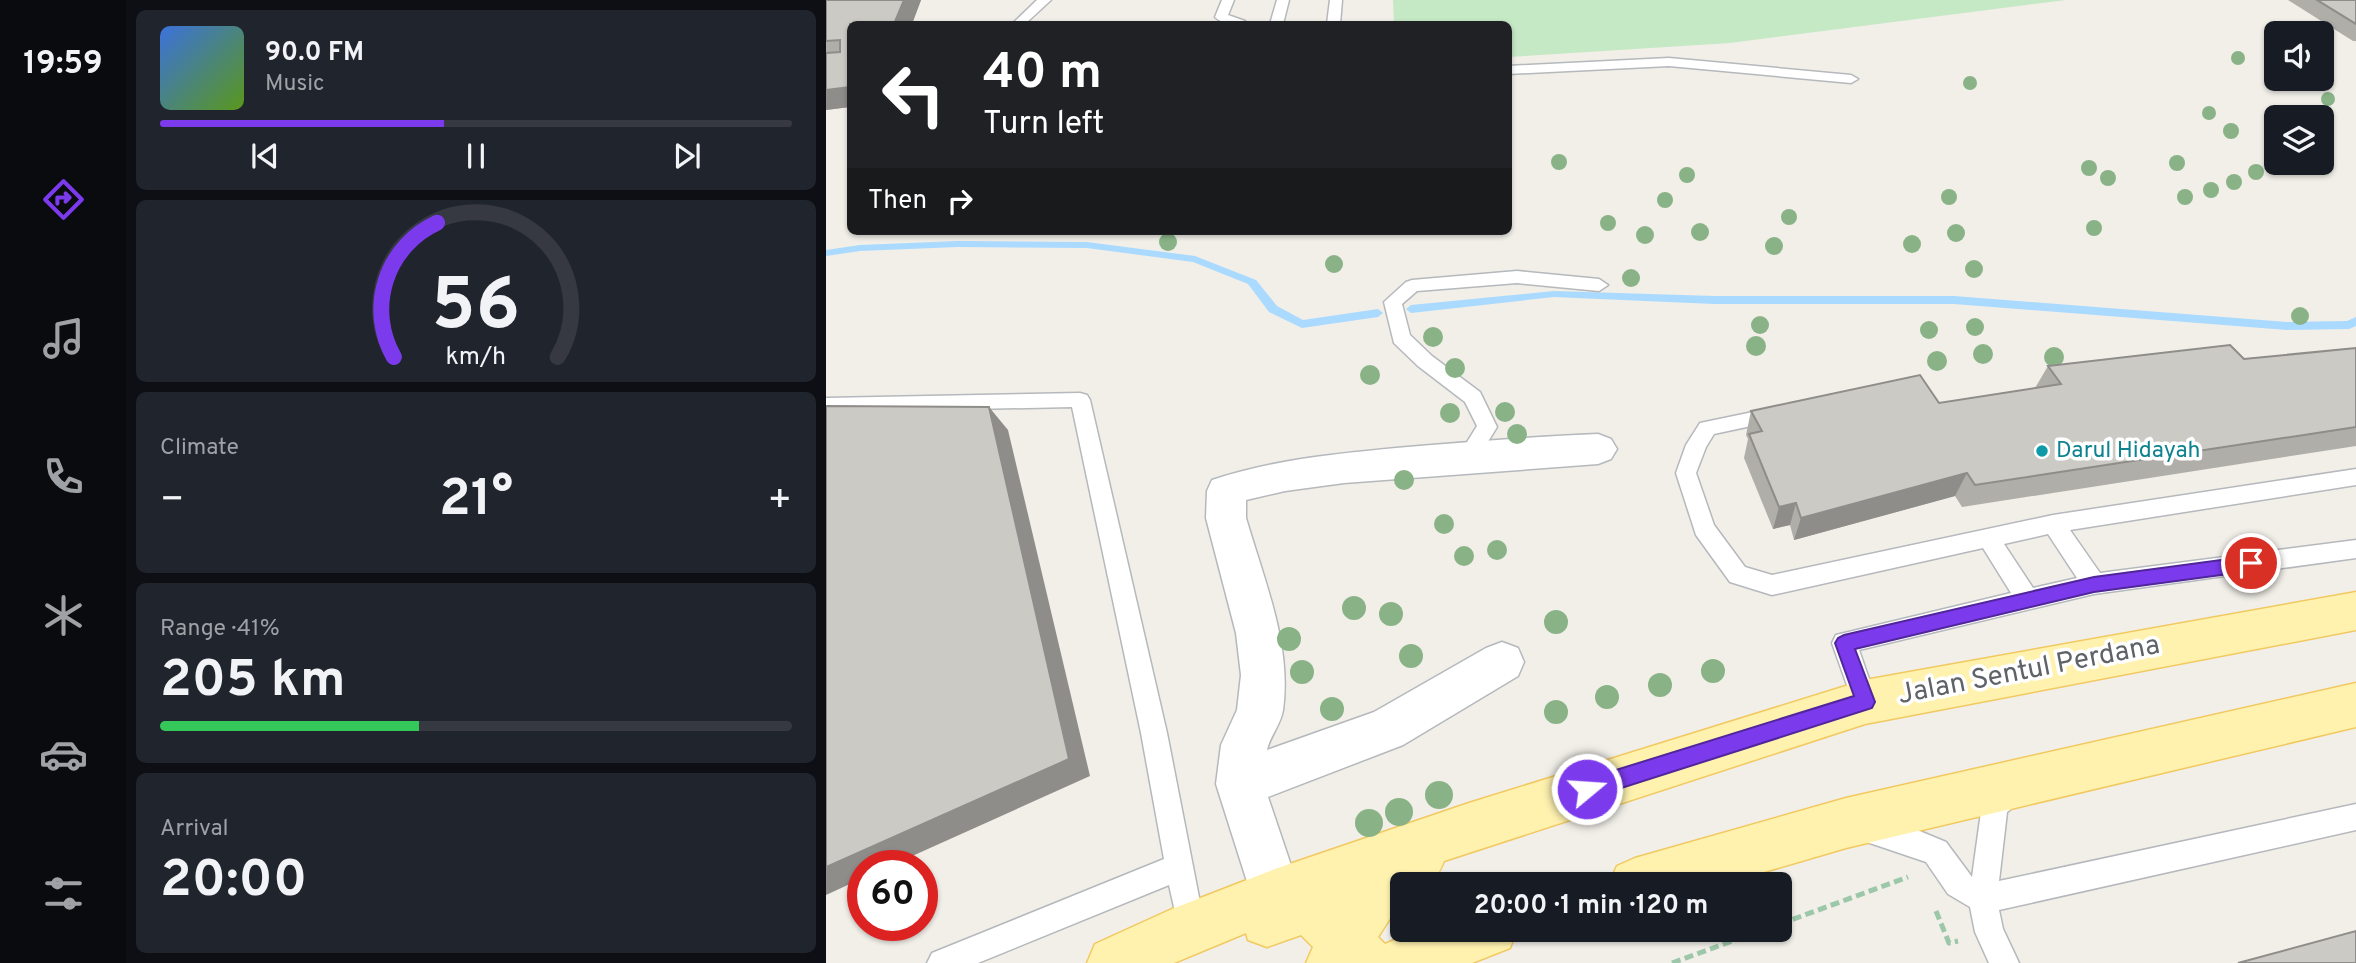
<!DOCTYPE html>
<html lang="en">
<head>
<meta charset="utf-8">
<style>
	body { margin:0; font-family:Overpass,sans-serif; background:#20242c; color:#f1f3f6; height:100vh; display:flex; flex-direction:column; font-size:26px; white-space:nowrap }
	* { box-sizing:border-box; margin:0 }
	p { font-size:23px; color:#9ea1a6 }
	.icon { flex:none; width:38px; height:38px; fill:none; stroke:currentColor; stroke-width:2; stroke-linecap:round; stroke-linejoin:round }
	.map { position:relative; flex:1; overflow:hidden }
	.drawer { display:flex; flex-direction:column; gap:10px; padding:10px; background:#0d0f14; width:700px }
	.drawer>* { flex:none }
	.guide { position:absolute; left:21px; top:21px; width:665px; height:214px; border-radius:10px; box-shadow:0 2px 5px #0004; background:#202124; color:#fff; overflow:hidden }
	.controls { position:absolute; left:1438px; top:21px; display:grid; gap:14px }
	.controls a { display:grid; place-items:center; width:70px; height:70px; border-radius:10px; background:#171b24; box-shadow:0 2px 5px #0004; font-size:35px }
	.speed { position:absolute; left:21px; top:850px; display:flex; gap:14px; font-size:35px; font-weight:700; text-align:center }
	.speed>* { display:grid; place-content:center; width:91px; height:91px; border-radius:50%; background:#171b24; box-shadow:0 2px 5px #0004; line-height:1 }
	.speed .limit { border:10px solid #d22; background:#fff; color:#111 }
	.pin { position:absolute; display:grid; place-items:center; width:60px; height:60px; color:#fff; margin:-30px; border:4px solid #fff; border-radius:50%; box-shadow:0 2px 7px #0007 }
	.me { position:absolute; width:77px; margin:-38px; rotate:72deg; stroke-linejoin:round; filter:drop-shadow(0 0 5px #0008) }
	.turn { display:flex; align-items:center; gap:24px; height:147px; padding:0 21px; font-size:32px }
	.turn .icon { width:91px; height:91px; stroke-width:2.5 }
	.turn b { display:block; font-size:49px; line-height:60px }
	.then { display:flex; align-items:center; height:66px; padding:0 21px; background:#0003; gap:14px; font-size:26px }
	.big { font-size:52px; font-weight:700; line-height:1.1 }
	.drawer .tile { flex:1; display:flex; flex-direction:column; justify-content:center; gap:10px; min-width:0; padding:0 24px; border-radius:10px; background:#20242c }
	.drawer .dial { align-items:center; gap:0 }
	.dial svg { height:182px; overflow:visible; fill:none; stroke:#363941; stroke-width:7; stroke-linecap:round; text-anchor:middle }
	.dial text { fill:#f1f3f6; stroke:none }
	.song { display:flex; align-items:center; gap:21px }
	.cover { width:84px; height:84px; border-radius:10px; background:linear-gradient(135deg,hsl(220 70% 55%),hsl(90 70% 35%)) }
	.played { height:7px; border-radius:4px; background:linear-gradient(90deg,#7c3aed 45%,#363941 45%) }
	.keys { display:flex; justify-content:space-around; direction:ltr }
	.heat { display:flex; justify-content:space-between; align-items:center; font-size:38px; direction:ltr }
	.charge { height:10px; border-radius:5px; background:linear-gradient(90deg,#34c759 41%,#363941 0) }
	.trip { position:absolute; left:564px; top:872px; width:402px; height:70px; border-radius:10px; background:#171b24; box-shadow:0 2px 5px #0004; font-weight:700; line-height:70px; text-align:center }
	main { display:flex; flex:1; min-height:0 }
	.dock { display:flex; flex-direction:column; width:126px; justify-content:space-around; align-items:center; background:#090b0e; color:#9ea1a6 }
	.dock .icon { width:49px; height:49px }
	.dock .selected { color:#7c3aed }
	.dock b { font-size:32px; color:#f1f3f6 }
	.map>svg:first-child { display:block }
</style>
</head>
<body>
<main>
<nav class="dock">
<b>19:59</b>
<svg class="icon selected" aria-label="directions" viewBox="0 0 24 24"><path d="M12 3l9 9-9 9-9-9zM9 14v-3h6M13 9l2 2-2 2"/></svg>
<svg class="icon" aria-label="music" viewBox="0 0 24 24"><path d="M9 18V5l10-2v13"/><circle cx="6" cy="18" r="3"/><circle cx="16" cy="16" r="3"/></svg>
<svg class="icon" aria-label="phone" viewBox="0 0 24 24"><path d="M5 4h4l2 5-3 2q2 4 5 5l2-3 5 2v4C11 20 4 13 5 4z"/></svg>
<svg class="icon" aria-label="climate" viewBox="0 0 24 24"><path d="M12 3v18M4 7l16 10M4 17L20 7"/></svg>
<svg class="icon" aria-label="car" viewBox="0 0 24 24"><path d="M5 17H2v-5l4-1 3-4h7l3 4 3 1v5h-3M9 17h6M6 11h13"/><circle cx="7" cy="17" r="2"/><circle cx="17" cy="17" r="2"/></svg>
<svg class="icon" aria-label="filters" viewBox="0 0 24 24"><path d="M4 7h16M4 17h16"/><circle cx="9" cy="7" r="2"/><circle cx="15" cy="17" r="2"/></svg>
</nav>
<section class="drawer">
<div class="tile">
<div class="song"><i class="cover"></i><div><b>90.0 FM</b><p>Music</p></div></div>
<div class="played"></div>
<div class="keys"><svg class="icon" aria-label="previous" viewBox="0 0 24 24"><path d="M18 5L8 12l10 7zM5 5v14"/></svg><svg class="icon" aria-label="pause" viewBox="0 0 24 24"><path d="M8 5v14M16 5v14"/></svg><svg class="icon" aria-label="next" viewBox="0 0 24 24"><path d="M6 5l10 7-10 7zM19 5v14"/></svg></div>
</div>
<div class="tile dial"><svg viewBox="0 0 100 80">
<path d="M14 69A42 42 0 1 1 86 69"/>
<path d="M14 69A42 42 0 0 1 33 10" stroke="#7c3aed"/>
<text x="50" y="56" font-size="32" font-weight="700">56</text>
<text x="50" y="72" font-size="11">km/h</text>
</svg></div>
<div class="tile"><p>Climate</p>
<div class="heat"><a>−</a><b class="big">21°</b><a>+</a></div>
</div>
<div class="tile"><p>Range · 41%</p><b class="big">205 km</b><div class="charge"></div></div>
<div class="tile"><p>Arrival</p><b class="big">20:00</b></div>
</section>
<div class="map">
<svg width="1530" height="963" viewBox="0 0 1530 963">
	<rect width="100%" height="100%" fill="#f1efe8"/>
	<!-- green -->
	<path fill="#c5e8c5" d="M567,0H1240L904,43L683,57L682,24H568Z"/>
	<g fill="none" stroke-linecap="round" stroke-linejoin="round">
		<!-- stream -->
		<g fill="#aadaff" fill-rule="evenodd">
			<path d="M132,241L261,242L369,256L430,280L451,306L477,320L552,309L557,313L552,317L476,328L443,312L422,284L367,262L261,248L132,247L34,251L0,256V250L34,245Z"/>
			<path d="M728,291L888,296H1128L1461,322L1521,321L1530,317V326L1523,329L1461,330L1128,304H888L728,297L585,313L580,309L585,305Z"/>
		</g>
		<defs>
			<g id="lane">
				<path d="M211,0H225L199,24H186Z"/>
				<path d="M396,0H408L402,15L419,21L420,24C409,24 397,25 389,17Z"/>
				<path d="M451,0H463L457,24H444Z"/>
				<path d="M504,0H516L514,24H501Z"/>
				<path d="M843,58L1025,75L1032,79L1025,83L843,66L682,74V66Z"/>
				<path d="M691,271L773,279L782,285L773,291L691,283L591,291L576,304L584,335L606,356L654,392L671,427L650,461L643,463L636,461L633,455L651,426L639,402L592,366L568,343L558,302L580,282L586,280Z"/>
				<path d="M254,393L261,395L264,400L341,733L379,928L375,938L365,942L355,938L343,885L152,963H101L106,953L338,859L315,733L246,407L0,412V398Z"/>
				<path d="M951,407L958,409L961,414L958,419L888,434L880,447L870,473L888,525L919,567L946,575L1227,515L1530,469V485L1244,530L1274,573L1530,540V558L1268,594L1033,650L1051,702L1048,710L1039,714L1030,710L1027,702L1006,643L1010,635L1185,593L1157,548L946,595L904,582L870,535L850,473L860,445L874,423ZM1222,534L1251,578L1207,588L1178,544Z"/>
				<path d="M1185,780L1194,784L1198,793L1194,802L1181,812L1173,881L1530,804V830L1173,910L1177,929L1193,963H1163L1149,932L1144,907L1122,894L1100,862L1032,839L1028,829L1032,819L1042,815L1079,825L1120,842L1146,877L1156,805L1160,796Z"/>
			</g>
			<path id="street" d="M772,434L785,439L791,449L785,459L772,464L518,483L459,491L420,500V518C438,580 466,645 457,710C455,724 444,736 441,750L548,712L660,648L676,642L692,648L698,662L692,676L577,745L442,797L475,895L467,913L449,921L431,913L390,784L395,745L411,710L415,675L410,633L380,518L381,491L386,480C446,460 507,454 570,448C637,442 704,437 772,434Z"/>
			<g id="primary">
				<path d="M1530,592V630L1039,724L618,861C608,886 601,884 576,884V900L552,937L559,944L595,929H691L684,948L646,963H480L487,947L475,935L441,947L422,940L420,933L348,963H261L269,944L346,909L449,869L643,803L1039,680Z"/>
				<path d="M1530,683V727L1020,848L897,884H783L791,866L809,858L1020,798Z"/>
			</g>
		</defs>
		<!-- lane casing -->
		<use href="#lane" stroke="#b5b8bc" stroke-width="3"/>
		<!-- street casing -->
		<use href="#street" stroke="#b5b8bc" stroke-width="3"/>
		<!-- primary casing -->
		<use href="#primary" stroke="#f2c960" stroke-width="3"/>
		<!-- path -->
		<g stroke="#9cc7a9" stroke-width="5" stroke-dasharray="9 4.5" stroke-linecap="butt">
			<path d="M1110,911L1123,943L1132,941"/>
			<path d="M954,924L1082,877"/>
			<path d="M846,963L939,929"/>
		</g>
		<!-- lane -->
		<use href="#lane" fill="#fff" fill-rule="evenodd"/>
		<!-- street -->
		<use href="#street" fill="#fff" fill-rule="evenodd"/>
		<!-- primary -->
		<use href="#primary" fill="#fff2af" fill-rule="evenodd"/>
	</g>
	<!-- trees -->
	<g fill="#89b387">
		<circle cx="1412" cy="58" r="7"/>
		<circle cx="1144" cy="83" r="7"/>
		<circle cx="1502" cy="99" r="7"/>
		<circle cx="1383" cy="113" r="7"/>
		<circle cx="1405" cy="131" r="8"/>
		<circle cx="733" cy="162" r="8"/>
		<circle cx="1351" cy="163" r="8"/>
		<circle cx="1263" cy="168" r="8"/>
		<circle cx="1430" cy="172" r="8"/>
		<circle cx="861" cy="175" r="8"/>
		<circle cx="1282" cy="178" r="8"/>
		<circle cx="1408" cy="182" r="8"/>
		<circle cx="1385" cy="190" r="8"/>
		<circle cx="1123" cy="197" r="8"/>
		<circle cx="1359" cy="197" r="8"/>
		<circle cx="839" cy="200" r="8"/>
		<circle cx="963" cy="217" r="8"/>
		<circle cx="782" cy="223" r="8"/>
		<circle cx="1268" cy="228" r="8"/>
		<circle cx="874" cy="232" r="9"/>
		<circle cx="1130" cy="233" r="9"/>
		<circle cx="819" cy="235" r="9"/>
		<circle cx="342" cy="242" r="9"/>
		<circle cx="1086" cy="244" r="9"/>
		<circle cx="948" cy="246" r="9"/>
		<circle cx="508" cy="264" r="9"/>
		<circle cx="1148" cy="269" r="9"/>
		<circle cx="805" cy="278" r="9"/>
		<circle cx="1474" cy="316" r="9"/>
		<circle cx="934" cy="325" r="9"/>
		<circle cx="1149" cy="327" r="9"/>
		<circle cx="1103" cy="330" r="9"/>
		<circle cx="607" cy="337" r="10"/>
		<circle cx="930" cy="346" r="10"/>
		<circle cx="1157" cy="354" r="10"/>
		<circle cx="1228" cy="357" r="10"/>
		<circle cx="1111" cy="361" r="10"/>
		<circle cx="629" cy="368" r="10"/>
		<circle cx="544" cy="375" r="10"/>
		<circle cx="679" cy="412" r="10"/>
		<circle cx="624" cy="413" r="10"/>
		<circle cx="691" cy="434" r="10"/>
		<circle cx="578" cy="480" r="10"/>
		<circle cx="618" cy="524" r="10"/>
		<circle cx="671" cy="550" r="10"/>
		<circle cx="638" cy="556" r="10"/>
		<circle cx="528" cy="608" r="12"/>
		<circle cx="565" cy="614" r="12"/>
		<circle cx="730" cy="622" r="12"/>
		<circle cx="463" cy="639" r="12"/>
		<circle cx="585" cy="656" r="12"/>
		<circle cx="887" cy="671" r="12"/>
		<circle cx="476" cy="672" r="12"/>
		<circle cx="834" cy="685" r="12"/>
		<circle cx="781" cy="697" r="12"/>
		<circle cx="506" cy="709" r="12"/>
		<circle cx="730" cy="712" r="12"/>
		<circle cx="613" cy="795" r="14"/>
		<circle cx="573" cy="812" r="14"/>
		<circle cx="543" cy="823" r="14"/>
	</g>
	<!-- wall -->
	<g fill="#afaea9">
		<path d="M0,0H95L86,24L24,107L0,110Z"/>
		<path d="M1462,0H1530V41H1527Z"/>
		<path d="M1530,348V446L1136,507L1129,496L968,540L964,525L947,529L918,458L922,439L920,435L925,411L1113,403L1209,388L1222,366L1418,359Z"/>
	</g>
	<!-- shaded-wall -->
	<g fill="#8f8d8a">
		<path d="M78,0H95L86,24H68Z"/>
		<path d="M24,87V107L0,110V90Z"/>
		<path d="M163,407L182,430L264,776L64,866H37V878L0,895V867Z"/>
		<path d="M1141,473L1129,496L968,540L975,518Z"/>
		<path d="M970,503L964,525L947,529L953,507Z"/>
	</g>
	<!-- building -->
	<g fill="#cccac5" stroke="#8f8d8a" stroke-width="2">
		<path d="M0,0H78L68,24H24V87L0,90V53L14,52V40L0,41Z"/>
		<path d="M1491,0H1530V24Z"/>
		<path d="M1404,345L1418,359L1530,348V427L1149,485L1141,473L975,518L970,503L953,507L923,434L936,431L925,411L1094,375L1113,403L1235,384L1222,366Z"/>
		<path d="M0,406L163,407L243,759L0,867Z"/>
		<path d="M1530,931V963H1412Z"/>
	</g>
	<!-- route -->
	<path fill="#7c3aed" stroke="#51269a" stroke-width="2" d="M1425,556L1431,558L1434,563L1431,568L1425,571L1268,592L1029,649L1049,702L1046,708L761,799L754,796L751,789L754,782L761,779L1028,696L1009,643L1012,638L1018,635L1268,577Z"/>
	<!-- markers -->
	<circle fill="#0f9aa8" stroke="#fff" stroke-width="2.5" cx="1216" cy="451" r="7"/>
	<g text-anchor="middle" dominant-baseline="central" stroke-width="7" stroke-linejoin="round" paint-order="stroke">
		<!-- culture labels -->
		<g font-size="23" fill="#0d838f" stroke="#fff" text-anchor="start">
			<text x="1230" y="451">Darul Hidayah</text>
		</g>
		<!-- near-street labels -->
		<g font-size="28" fill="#5f6368" stroke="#fff">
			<text transform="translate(1203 671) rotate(-11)">Jalan Sentul Perdana</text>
		</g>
	</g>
</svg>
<div class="controls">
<a><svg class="icon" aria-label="sound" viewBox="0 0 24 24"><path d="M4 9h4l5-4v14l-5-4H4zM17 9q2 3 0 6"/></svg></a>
<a><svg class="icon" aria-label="layers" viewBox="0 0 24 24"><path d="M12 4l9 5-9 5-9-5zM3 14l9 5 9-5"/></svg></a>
</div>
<div class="speed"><div class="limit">60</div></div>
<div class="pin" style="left:1425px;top:563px;background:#d93025"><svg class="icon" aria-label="arrive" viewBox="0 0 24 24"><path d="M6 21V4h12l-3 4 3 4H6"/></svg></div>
<svg class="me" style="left:761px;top:789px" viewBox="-20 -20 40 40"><circle r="17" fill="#7c3aed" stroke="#fff" stroke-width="3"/><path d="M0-11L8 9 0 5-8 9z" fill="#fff"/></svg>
<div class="trip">20:00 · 1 min · 120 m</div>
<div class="guide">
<div class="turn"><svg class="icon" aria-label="left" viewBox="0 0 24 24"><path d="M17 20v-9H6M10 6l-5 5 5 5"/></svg><div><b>40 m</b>Turn left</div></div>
<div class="then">Then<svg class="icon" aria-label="right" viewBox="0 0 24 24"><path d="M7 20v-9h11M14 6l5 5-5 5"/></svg></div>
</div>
</div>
</main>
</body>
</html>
